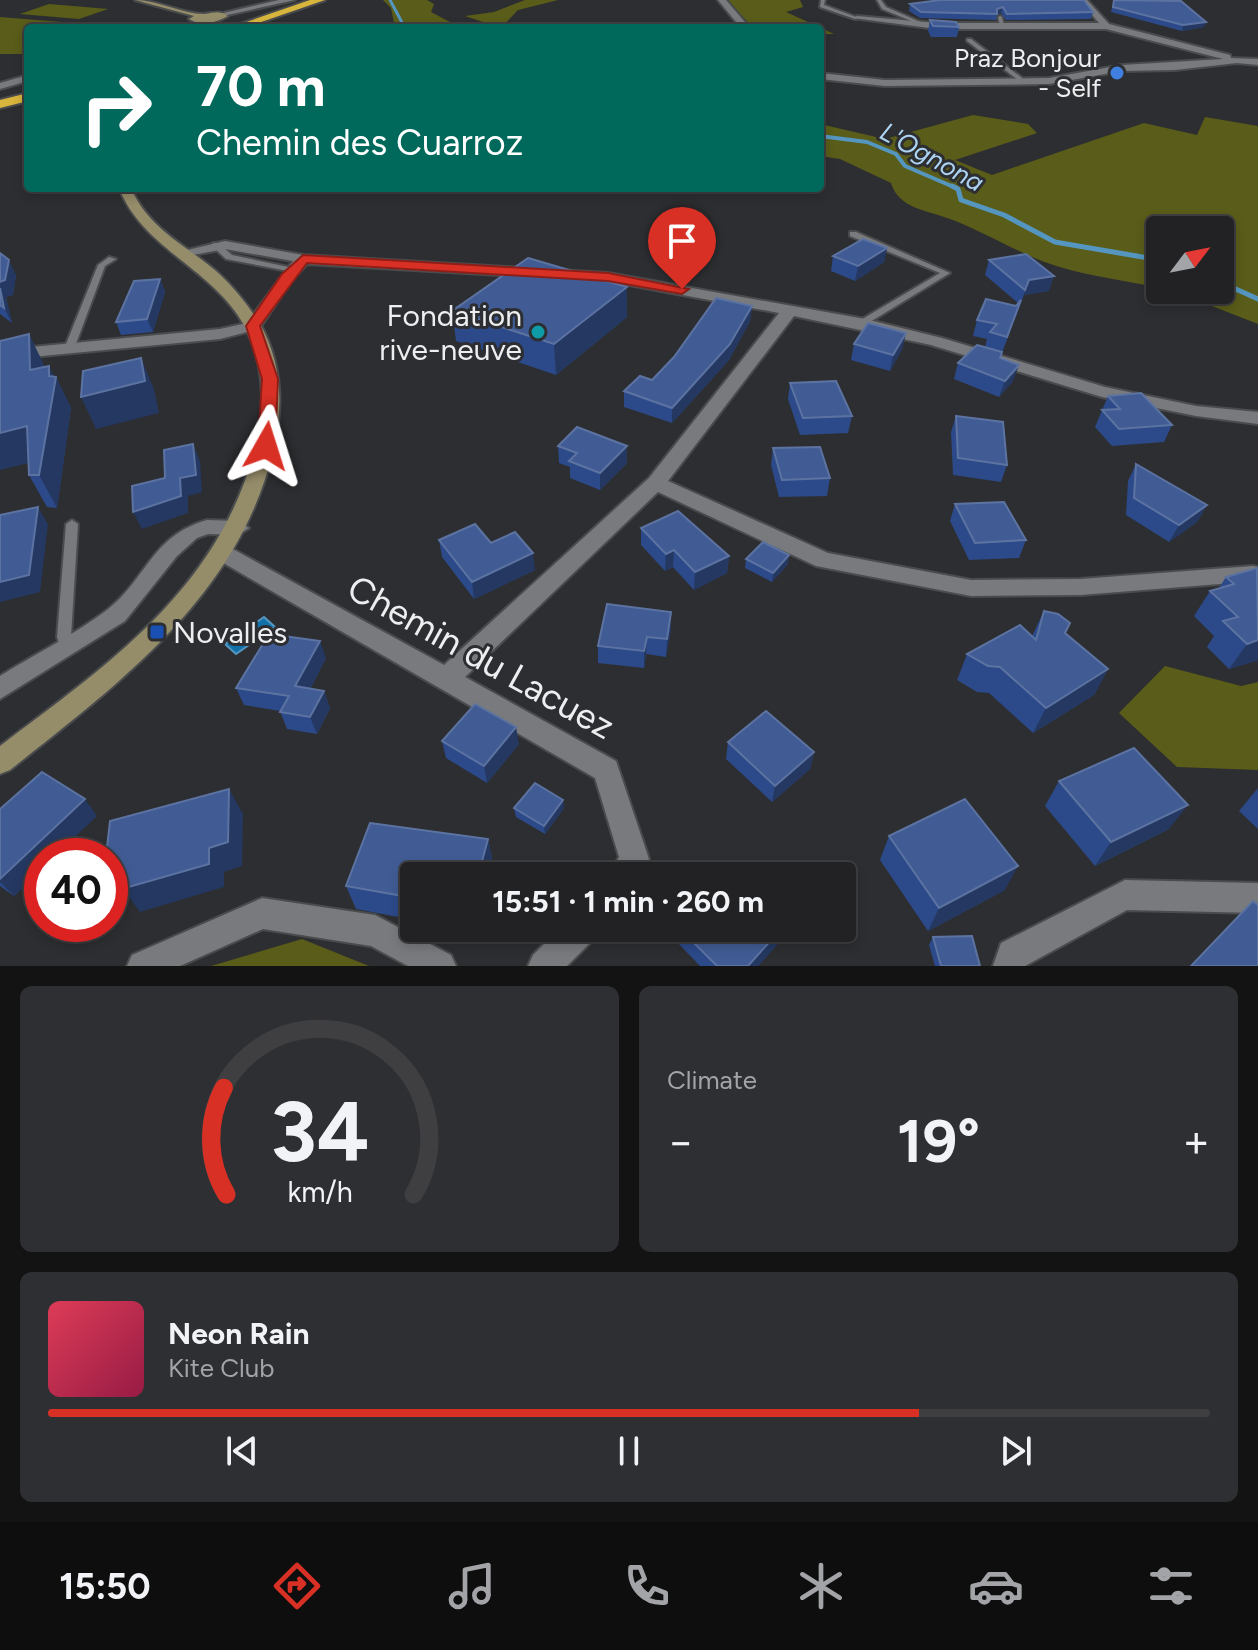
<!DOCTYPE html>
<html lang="en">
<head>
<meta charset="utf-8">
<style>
	body { margin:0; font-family:Figtree,sans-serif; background:#2e2f32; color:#f1f3f6; height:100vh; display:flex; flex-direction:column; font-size:30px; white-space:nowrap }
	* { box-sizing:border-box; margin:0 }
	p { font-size:26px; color:#a2a4a7 }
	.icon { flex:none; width:44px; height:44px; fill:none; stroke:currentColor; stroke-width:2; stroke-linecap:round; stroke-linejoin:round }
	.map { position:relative; height:966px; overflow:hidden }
	.panel { display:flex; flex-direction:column; gap:20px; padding:20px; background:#131314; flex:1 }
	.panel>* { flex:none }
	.hud { position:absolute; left:24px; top:24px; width:800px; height:168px; border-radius:8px; box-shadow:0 4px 12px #0003,0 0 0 2px #3f3f42; background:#00695c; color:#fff; overflow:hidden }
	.needle { width:52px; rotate:58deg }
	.fabs { position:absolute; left:1146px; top:216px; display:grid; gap:16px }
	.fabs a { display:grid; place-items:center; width:88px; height:88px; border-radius:8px; background:#222225; box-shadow:0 4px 12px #0003,0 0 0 2px #3f3f42; font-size:40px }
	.speed { position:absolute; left:24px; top:838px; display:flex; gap:16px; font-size:40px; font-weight:700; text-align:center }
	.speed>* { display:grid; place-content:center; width:104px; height:104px; border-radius:50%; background:#222225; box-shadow:0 4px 12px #0003,0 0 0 2px #3f3f42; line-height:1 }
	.speed .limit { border:12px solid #d22; background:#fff; color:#111 }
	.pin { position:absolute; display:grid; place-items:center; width:68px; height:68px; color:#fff; margin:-82px -34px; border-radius:50% 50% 50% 0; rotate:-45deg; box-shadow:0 0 8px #0007 }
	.pin .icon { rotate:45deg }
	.me { position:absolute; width:88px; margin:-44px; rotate:6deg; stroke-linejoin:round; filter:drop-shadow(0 0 6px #0008) }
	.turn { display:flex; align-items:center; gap:28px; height:168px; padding:0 40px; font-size:36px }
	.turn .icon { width:104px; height:104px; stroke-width:2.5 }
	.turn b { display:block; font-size:56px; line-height:68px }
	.big { font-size:60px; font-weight:700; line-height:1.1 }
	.panel .card { flex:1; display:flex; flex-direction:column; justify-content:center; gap:12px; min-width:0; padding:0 28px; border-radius:12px; background:#2e2f32 }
	.panel .dial { align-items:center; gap:0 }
	.dial svg { height:208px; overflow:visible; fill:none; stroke:#3f3f42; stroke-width:7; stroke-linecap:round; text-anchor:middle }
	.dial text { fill:#f1f3f6; stroke:none }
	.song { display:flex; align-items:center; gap:24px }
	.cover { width:96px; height:96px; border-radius:12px; background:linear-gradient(135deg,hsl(350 70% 55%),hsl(340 70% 35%)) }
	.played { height:8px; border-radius:4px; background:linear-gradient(90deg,#d93025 75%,#3f3f42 75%) }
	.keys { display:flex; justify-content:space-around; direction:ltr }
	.heat { display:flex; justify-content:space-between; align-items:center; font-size:44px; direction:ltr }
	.panel .tiles { flex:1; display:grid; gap:20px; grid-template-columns:1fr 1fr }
	.card:last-child { grid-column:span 2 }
	.trip { position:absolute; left:400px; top:862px; width:456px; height:80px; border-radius:8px; background:#222225; box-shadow:0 4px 12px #0003,0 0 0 2px #3f3f42; font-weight:700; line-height:80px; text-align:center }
	.menu { display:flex; height:128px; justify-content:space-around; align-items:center; background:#0e0e0f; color:#a2a4a7 }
	.menu .icon { width:56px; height:56px }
	.menu .on { color:#d93025 }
	.menu b { font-size:36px; color:#f1f3f6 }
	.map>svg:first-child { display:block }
</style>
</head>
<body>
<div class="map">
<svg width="1258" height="966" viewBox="0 0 1258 966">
	<rect width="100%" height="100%" fill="#2d2e31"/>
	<!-- green -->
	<g fill="#5a5c19">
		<path d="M383,0H427L434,4L431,12L450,22L435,28H395L391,8Z"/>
		<path d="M525,0H558L518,10L501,28L486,27V23L465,16L494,12Z"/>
		<path d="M725,0H800L803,7L786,12L834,34H820V28H749L747,21Z"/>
		<path d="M49,4L108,9L79,19L20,14Z"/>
		<path d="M0,17L86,24L96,28H28V54H0Z"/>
		<path d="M973,115L1028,124L1037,133L955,160L992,175L1144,123L1197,135L1205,117L1258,126V324L1171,290H1220V230H1160V288C1128,281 1095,277 1063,268C1023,257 988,233 950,219C927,210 899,209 891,183L840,159L820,156V124L885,139Z"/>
		<path d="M1165,666L1241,686L1258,682V770L1177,767L1119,713Z"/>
		<path d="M302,939L369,966H211Z"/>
	</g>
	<!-- water -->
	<path fill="#1371aa" stroke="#5496bf" stroke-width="2" d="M264,617L275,627L236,654L225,644Z"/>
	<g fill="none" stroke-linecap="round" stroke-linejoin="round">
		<!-- stream-far2 -->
		<path stroke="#5496bf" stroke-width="3" d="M390,0L405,28"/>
		<!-- stream-far1 -->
		<path stroke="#5496bf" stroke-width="4" d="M820,136L867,142L896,154L905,166L956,188"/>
		<!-- stream -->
		<g stroke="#5496bf" stroke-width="5">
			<path d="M952,186L958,189L961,200L1004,215L1055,242L1160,260"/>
			<path d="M1220,282L1258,299"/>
		</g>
		<defs>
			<g id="lane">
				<path d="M821,0H825L824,5L859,18L855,19L820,7Z"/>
				<path d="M877,0H881L886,7L925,24L921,25L882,9Z"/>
				<path d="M1000,16L1002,17L1004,26L1002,27L1000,26L998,17Z"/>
				<path d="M967,39H971L1026,81V83H1022L967,41Z"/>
				<path d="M850,232H856L950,273L865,325H859V321L940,273L850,236Z"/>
				<path d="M213,243H219L232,255L293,268L297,270L293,272L226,259L213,247Z"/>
				<path d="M109,257L116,259L105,266L74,349L69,352L66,351L64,349L98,265Z"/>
				<path d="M72,520L78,524L71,637L74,648L72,652L67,653L62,652L57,637L66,524Z"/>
			</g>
			<g id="street">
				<path d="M279,0H295L223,16L219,14Z"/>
				<path d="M718,0H726L750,28H741Z"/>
				<path d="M1079,0H1087L1109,24L1230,55L1231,58L1258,59V65L1237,63L1175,70L1122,71L1049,84L885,86L820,79V73L885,80L1049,78L1122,65L1223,59L1106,29H937L853,18L857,16L937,23H1099Z"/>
				<path d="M197,19L204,21L195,28H185Z"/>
				<path d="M28,75V81L0,89V83Z"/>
				<path d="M225,241L303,255L608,273L865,319L942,338L1105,387L1196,406L1258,412V424L1196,416L1102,397L931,345L794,316L668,481L828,553L971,580L1080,579L1253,566L1258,567V581L1080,595L971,596L816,566L658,492L465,677L616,761L649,859L640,876H608L619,857L595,778L263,586L215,558L212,553L215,548H231L444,665L649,478L779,313L608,281L307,264L292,280L259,329L220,339L0,360V350L220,329L247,323L293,261L225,249L182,257L175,253Z"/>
				<path d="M207,520L238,521L249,528L238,535L208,534L197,538L177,556L125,621L0,699V676C35,654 74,635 107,610C147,579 151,536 207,520Z"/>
				<path d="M1125,880L1258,883V913L1127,910L1025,966H993L1001,943Z"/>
				<path d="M262,898L375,915L451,955L456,966H408L371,946L263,929L180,966H127L132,955Z"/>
				<path d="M560,928H599L594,939L567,966H528L533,955Z"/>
			</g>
			<g id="secondary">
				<path d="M135,0C158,0 182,14 204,14C215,13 218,10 228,16C216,23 201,26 189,19L194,16Z"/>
				<path d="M119,188H131C148,228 184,244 216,271C233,286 247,304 259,322C282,361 284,408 273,451C239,595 120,683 10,770L0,774V746C110,663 218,589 255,449C266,408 265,363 244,325C212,268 143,249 119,188Z"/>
			</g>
			<g id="highway">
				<path d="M310,0H325L244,28H229Z"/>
				<path d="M28,93V101L0,108V100Z"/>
			</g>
		</defs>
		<!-- lane casing -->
		<use href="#lane" stroke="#494b4d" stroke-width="4"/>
		<!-- street casing -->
		<use href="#street" stroke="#494b4d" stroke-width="4"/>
		<!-- secondary casing -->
		<use href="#secondary" stroke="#494b4d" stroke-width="4"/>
		<!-- highway casing -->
		<use href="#highway" stroke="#494b4d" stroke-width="4"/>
		<!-- lane -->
		<use href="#lane" fill="#787a7d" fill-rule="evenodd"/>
		<!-- street -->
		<use href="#street" fill="#787a7d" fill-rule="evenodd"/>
		<!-- secondary -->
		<use href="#secondary" fill="#958c6a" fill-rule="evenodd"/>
		<!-- highway -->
		<use href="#highway" fill="#d8b53c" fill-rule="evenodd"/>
	</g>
	<!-- wall -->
	<g fill="#2c4a89">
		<path d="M940,0L1093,12L1091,19L1006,20L1001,13L997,15L996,20L920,18L909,11L910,4Z"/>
		<path d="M1114,0L1204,27L1182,31L1111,12Z"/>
		<path d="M930,20L959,27L957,37H931L928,31Z"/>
		<path d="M887,248L884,262L855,281L831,271L833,256Z"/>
		<path d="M0,253L16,275L13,295L6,297L12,323L0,314Z"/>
		<path d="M989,260L1049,291L1024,295L1000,358L1013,381L999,397L954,379L958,363L985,347L987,339L973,336L977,320L1016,306L1018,303L985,275Z"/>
		<path d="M160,279L165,292L153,332L121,335L116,322Z"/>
		<path d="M627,287V317L556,375L456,341L452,311Z"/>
		<path d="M752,306L750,321L729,360L672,423L624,407V391L652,380Z"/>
		<path d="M906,333L902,349L890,371L851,360L854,344Z"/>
		<path d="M29,334L44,367L56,377L71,408L57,508L47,507L29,475Z"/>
		<path d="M790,383L852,416L848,433L800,435L788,399Z"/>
		<path d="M1108,396L1172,425L1164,442L1112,446L1095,427Z"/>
		<path d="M956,416L1007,465L1001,482L953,475L951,432Z"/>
		<path d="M558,446L627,463L600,490L570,478V467L559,463Z"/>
		<path d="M773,448L830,478L827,496L779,497L771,465Z"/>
		<path d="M1136,464L1207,505L1197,522L1169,542L1126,515L1128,481Z"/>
		<path d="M955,504L1026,540L1019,558L969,560L950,521Z"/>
		<path d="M641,528L729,556L727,573L694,590L673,567L665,571L641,545Z"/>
		<path d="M439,540L491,543L535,570L474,599L442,557Z"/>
		<path d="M746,559L788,564L772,582L745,568Z"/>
		<path d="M1258,569V660L1229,669L1207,647L1214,636L1194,616L1210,591L1219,588L1226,577Z"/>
		<path d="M1044,611L1065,633L1108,669L1094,695L1033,733L989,693L977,692L957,680L967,654L1032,636Z"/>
		<path d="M671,612V629L666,657L646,654L644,668L598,663V646Z"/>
		<path d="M326,658L310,689L324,691L330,708L317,734L287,729L280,711L244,705L236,688Z"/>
		<path d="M442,741L519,744L487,783L446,758Z"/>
		<path d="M728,742L814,752L810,769L772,802L726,759Z"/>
		<path d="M1059,781L1169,829L1095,866L1045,806Z"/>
		<path d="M1258,788V829L1239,811Z"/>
		<path d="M514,808H564L545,834L516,817Z"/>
		<path d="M0,809L97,816L42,856V869L14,896L0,886Z"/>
		<path d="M889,836L1005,890L928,931L880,860Z"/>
		<path d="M488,839L493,863L490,876H414V920L356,909L346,886Z"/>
		<path d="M677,928H784L781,940L758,966H700L676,941Z"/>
		<path d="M933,937L980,966H935L929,945Z"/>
	</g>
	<!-- shaded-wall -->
	<g fill="#243861">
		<path d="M1003,7L1001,13L997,15V9Z"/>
		<path d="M1206,22L1204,27L1182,31L1183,25Z"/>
		<path d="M887,248L884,262L855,281L858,266Z"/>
		<path d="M9,260L16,275L13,295L6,297L12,323L4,308L0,288V282Z"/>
		<path d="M1054,276L1049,291L1024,295L1020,305L1029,280Z"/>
		<path d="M160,279L165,292L153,332L147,319Z"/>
		<path d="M627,287V317L556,375L554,344Z"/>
		<path d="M752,306L750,321L729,360L672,423V408Z"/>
		<path d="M906,333L902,349L890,371L893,355Z"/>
		<path d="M29,334L44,365L46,402L30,370Z"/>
		<path d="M141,358L154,389L159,413L96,429L81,397Z"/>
		<path d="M1019,365L1013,381L999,397L1005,381Z"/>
		<path d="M49,366L55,379L56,377L71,408L57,508L39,475L41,460L0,470V433L49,376Z"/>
		<path d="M193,444L200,461L202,492L188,496V513L142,529L133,512L180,478Z"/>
		<path d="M627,446V463L600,490V473Z"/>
		<path d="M1207,505L1197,522L1169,542L1179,525Z"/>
		<path d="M38,507L48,524L40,592L0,602V582Z"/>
		<path d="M674,550L673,567L665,571L666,554Z"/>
		<path d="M533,553L535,570L474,599L472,582Z"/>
		<path d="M789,555L788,564L772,582L773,573Z"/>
		<path d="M729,556L727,573L694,590L695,572Z"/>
		<path d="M671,612V629L666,657L667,639Z"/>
		<path d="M647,637L646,654L644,668V651Z"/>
		<path d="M1258,640V660L1229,669L1247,644Z"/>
		<path d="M320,641L326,658L302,704L295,686Z"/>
		<path d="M1108,669L1094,695L1033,733L1046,708Z"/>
		<path d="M324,691L330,708L317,734L310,717Z"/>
		<path d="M516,727L519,744L487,783L484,766Z"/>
		<path d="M814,752L810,769L772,802L775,786Z"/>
		<path d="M229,789L243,814L242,866L224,872V887L140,912L128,896L122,898L110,882V872L209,848Z"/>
		<path d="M85,799L97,816L55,856H42V869L14,896L0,882V879Z"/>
		<path d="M563,800L564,808L545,834L544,826Z"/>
		<path d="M1188,805L1169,829L1095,866L1111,842Z"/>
		<path d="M488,839L493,863L490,876H478Z"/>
		<path d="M1018,866L1005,890L928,931L939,908Z"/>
		<path d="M782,928H784L781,940L758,966H748Z"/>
	</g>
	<!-- building -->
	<g fill="#415c94" stroke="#5c73a2" stroke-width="2">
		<path d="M940,0H1084L1093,12L1007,14L1003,7L997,9V14L921,12L910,4Z"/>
		<path d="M1114,0L1181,1L1206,22L1183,25L1113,7Z"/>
		<path d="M930,20L956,22L959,27L933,26Z"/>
		<path d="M863,239L887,248L858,266L833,256Z"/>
		<path d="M0,253L9,260L5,280L0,282Z"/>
		<path d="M1026,254L1054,276L1029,280L1025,290L989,260Z"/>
		<path d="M528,258L627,287L554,344L452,311Z"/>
		<path d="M160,279L147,319L116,322L134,281Z"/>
		<path d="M0,288L4,308L0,305Z"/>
		<path d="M716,298L752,306L730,344L672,408L624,391L640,376L652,380L674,357Z"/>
		<path d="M986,299L1016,306L1021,300L1007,337L990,332L997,324L977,320Z"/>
		<path d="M868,323L906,333L893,355L854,344Z"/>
		<path d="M29,334L30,370L49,366V376L56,377L39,475H29L27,426L0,433V341Z"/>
		<path d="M977,345L1002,352L1000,358L1019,365L1005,381L958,363Z"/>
		<path d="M141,358L145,381L81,397L83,371Z"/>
		<path d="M836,381L852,416L803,418L790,383Z"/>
		<path d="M1141,393L1172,425L1119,429L1102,410L1120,409L1108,396Z"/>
		<path d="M956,416L1003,422L1007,465L958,458Z"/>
		<path d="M577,427L627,446L600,473L569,461L577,453L558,446Z"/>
		<path d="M193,444L196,475L180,478L181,496L133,512L132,486L165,478L164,450Z"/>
		<path d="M820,447L830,478L782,480L773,448Z"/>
		<path d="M1136,464L1207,505L1179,525L1134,498Z"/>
		<path d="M1004,502L1026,540L975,543L955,504Z"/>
		<path d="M38,507L29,575L0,582V515Z"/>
		<path d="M678,511L729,556L695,572L674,550L666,554L641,528Z"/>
		<path d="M475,524L491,543L515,532L533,553L472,582L439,540Z"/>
		<path d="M763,542L789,555L773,573L746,559Z"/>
		<path d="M1257,568L1258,640L1247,644L1223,621L1238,617L1210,591L1234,584L1226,577Z"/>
		<path d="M607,604L671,612L667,639L647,637L644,651L598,646Z"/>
		<path d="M1044,611L1058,614L1070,623L1065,633L1108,669L1046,708L1000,667L988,666L967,654L1020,625L1036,640Z"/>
		<path d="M269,634L320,641L295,686L324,691L310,717L280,712L289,696L236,688Z"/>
		<path d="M475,704L516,727L484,766L442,741Z"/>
		<path d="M766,711L814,752L775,786L728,742Z"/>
		<path d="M1134,748L1188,805L1111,842L1059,781Z"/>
		<path d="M42,772L85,799L0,879V809Z"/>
		<path d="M535,783L563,800L544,826L514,808Z"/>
		<path d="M229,789L228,842L209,848V864L122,889L124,868L110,872V856H106L110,821Z"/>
		<path d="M965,799L1018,866L939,908L889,836Z"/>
		<path d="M370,823L488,839L478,876H414V898L346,886Z"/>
		<path d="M1253,901L1258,905V966H1191Z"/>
		<path d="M679,928H782L748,966H717Z"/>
		<path d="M972,936L980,966H941L933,937Z"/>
	</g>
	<!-- route -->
	<path fill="#d93025" stroke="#8d1f18" stroke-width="2" d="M303,255L608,273L689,289L682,294L608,281L307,263L260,326L278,379L275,446L266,451L258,446L262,379L246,326L282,274Z"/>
	<!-- markers -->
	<circle fill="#3f7fe0" stroke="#2d2e31" stroke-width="3" cx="1117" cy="73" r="8"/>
	<circle fill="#0f9aa8" stroke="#2d2e31" stroke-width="3" cx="538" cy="332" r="8"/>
	<rect fill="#1a4fb4" stroke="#2d2e31" stroke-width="3" x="149" y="624" width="16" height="16" rx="4"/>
	<g text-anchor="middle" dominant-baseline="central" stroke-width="6" stroke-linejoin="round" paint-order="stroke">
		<!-- far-poi labels -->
		<g font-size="26" fill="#edeef0" stroke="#2d2e31" text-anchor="end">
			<text x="1101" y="58">Praz Bonjour<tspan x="1101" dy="30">- Self</tspan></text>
		</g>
		<!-- far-water labels -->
		<g font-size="26" font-style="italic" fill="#add4f3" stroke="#2d2e31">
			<text transform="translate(932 157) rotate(29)">L'Ognona</text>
		</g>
		<!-- poi labels -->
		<g font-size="30" fill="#edeef0" stroke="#2d2e31" text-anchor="end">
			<text x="522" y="315">Fondation<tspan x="522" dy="34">rive-neuve</tspan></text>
			<text x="173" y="632" text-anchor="start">Novalles</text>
		</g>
		<!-- near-street labels -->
		<g font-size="36" fill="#edeef0" stroke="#2d2e31">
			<text transform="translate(481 657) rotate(29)">Chemin du Lacuez</text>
		</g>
	</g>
</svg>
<div class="fabs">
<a><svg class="needle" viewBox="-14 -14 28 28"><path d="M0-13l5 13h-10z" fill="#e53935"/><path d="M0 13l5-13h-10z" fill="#a2a4a7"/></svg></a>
</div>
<div class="speed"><div class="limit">40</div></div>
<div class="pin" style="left:682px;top:289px;background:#d93025"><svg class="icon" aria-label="arrive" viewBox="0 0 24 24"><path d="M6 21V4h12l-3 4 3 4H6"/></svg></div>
<svg class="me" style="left:266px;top:446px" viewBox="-20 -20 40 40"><path d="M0-17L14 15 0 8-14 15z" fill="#d93025" stroke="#fff" stroke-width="4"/></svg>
<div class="trip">15:51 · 1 min · 260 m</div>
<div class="hud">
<div class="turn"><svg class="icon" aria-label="right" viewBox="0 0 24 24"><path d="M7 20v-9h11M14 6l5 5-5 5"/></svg><div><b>70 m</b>Chemin des Cuarroz</div></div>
</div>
</div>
<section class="panel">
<div class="tiles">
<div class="card dial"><svg viewBox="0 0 100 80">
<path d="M14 69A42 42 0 1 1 86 69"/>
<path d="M14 69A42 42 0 0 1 13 28" stroke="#d93025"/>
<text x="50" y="56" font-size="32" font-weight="700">34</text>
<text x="50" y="72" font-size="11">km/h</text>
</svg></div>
<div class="card"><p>Climate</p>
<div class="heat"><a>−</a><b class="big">19°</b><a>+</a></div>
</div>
<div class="card">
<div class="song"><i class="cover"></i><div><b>Neon Rain</b><p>Kite Club</p></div></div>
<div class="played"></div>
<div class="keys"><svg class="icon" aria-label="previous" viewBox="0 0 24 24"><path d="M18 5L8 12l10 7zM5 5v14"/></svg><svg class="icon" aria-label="pause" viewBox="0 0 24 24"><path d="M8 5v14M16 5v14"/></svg><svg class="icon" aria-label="next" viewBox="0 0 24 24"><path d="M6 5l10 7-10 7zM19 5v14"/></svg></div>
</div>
</div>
</section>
<nav class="menu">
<b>15:50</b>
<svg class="icon on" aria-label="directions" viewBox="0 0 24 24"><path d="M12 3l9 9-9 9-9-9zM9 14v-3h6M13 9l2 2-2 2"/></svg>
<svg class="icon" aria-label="music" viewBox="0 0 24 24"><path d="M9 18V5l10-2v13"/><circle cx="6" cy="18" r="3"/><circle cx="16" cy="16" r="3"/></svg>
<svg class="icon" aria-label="phone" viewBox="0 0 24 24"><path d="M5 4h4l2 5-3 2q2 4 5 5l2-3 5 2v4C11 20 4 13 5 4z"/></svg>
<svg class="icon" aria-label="climate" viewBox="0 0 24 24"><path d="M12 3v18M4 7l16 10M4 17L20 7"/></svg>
<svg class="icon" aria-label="car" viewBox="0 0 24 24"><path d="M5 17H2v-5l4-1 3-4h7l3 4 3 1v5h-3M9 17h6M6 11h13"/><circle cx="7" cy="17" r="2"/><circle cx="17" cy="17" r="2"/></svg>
<svg class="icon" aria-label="filters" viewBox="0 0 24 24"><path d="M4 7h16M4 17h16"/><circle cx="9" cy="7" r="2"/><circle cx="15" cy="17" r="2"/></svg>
</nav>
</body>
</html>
